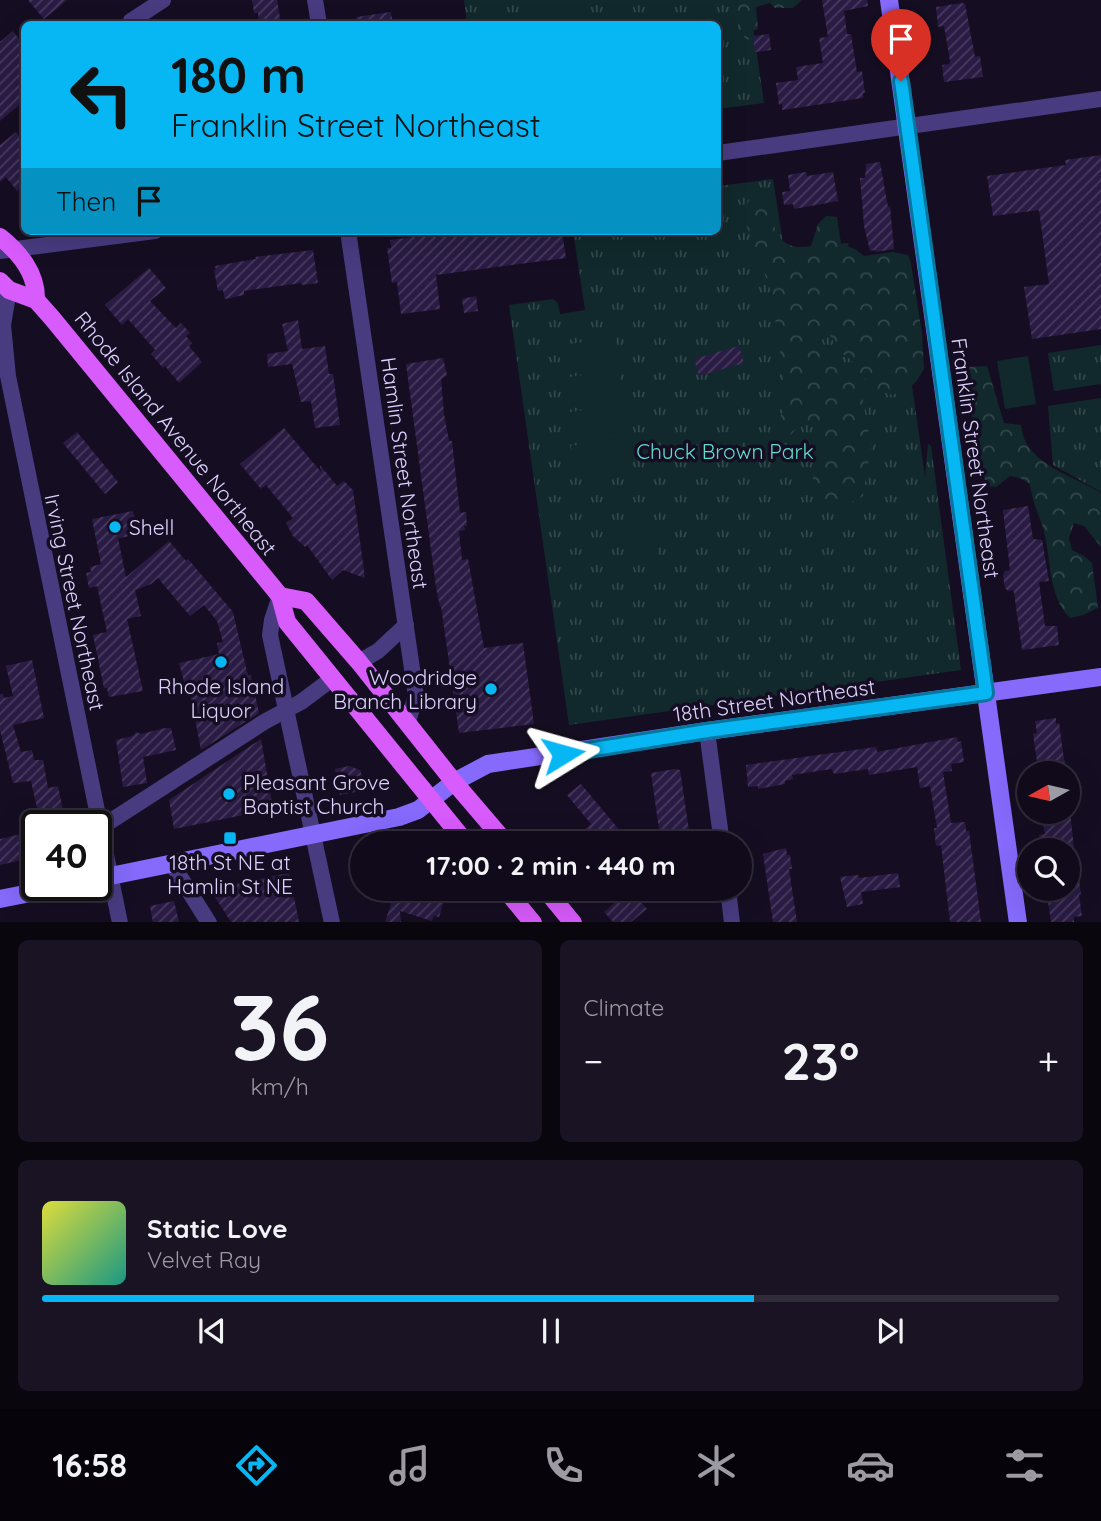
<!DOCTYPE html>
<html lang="en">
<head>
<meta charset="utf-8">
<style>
	body { margin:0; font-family:Quicksand,sans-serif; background:#191323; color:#f1f3f6; height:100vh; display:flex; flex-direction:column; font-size:26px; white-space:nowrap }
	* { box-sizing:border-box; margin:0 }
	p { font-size:23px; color:#9c9aa2 }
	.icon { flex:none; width:38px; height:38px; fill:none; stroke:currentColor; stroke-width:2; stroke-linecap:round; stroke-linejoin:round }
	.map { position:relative; height:922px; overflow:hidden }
	.details { display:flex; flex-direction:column; gap:18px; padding:18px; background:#09060e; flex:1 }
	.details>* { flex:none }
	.guide { position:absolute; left:21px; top:21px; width:700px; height:214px; border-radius:10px; box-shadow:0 7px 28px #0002,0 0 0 2px #302b39; background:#07b7f4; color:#111; overflow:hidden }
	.needle { width:46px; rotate:262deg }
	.controls { position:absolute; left:1017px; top:761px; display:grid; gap:14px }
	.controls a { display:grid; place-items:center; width:63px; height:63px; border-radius:50%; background:#100a1a; box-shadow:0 7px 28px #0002,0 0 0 2px #302b39; font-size:35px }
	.speed { position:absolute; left:21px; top:810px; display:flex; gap:14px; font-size:35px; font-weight:700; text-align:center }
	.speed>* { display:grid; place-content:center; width:91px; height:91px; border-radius:50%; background:#100a1a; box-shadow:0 7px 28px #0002,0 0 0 2px #302b39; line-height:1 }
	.speed .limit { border:4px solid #111; border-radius:10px; background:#fff; color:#111 }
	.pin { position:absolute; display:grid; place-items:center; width:60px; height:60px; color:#fff; margin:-72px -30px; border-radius:50% 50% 50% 0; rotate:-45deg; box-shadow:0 0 7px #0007 }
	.pin .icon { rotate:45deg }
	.me { position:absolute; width:77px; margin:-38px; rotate:82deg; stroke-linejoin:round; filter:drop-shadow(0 0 5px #0008) }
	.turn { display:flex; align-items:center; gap:24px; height:147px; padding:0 35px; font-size:32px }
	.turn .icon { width:91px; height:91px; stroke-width:2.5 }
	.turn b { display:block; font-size:49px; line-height:60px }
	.then { display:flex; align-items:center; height:66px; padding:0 35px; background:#0003; gap:14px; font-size:26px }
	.big { font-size:52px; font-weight:700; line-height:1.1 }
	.details .card { flex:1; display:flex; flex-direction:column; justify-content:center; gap:10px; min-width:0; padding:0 24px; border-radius:10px; background:#191323 }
	.details .dial { align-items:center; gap:0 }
	.dial b { font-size:91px; line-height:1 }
	.song { display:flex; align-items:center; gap:21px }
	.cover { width:84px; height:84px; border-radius:10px; background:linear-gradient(135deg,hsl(60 70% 55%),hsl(170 70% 35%)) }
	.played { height:7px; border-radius:4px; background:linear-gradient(90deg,#07b7f4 70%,#302b39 70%) }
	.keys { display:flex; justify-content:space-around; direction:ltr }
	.heat { display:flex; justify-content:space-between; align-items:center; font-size:38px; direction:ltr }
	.details .tiles { flex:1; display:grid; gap:18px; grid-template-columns:1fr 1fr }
	.card:last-child { grid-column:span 2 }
	.trip { position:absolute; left:350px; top:831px; width:402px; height:70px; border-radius:35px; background:#100a1a; box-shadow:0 7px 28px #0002,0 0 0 2px #302b39; font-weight:700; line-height:70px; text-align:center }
	.tabs { display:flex; height:112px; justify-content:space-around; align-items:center; background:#06040a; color:#9c9aa2 }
	.tabs .icon { width:49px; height:49px }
	.tabs .current { color:#07b7f4 }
	.tabs b { font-size:32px; color:#f1f3f6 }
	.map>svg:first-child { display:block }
</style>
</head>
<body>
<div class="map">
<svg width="1101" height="923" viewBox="0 0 1101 923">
	<defs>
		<pattern id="grass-tufts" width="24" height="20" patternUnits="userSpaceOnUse" patternTransform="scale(1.75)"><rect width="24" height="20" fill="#11292c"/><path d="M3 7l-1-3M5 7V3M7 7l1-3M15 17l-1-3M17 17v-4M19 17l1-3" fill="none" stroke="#33474c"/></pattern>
		<pattern id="forest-crowns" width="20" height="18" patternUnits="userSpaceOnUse" patternTransform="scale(1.75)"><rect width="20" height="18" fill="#11292c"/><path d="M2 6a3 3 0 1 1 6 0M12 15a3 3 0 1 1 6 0" fill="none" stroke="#33474c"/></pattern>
		<pattern id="building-hatch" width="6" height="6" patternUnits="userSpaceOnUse" patternTransform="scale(1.75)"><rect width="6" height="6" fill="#291b43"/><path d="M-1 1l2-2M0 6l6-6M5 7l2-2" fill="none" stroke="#483b5f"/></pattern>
	</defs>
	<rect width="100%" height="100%" fill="#150e22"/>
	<!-- grass -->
	<g fill="url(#grass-tufts)">
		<path d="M464,0H749L764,103L718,109V24H467Z"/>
		<path d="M773,179L784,250L848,243L857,291L893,252L925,477L928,444L931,446L961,670L569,725L509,305L553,299L558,303L560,314L585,310L573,231H718V186Z"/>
		<path d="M1101,345V384L1054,391L1048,353Z"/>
		<path d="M1101,398V492L1053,465L1048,406Z"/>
	</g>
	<!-- forest -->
	<g fill="url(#forest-crowns)">
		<path d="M734,0H801V1L793,8H775L770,3L756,7L758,29L750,32L751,39L745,40Z"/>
		<path d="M763,196C775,221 773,253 811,246L818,224L826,216L837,217L841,244L855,249L864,256L893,252L908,255L911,263L922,334L924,369L916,382L904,392L892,395L877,390L861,375L851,360L838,350L826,328H819L816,331L828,352L862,395L871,446L863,496C848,507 816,512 813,486C810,461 835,451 810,422C794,425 791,438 779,446L774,441L776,428L787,400L771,291L744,219V208L750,199Z"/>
		<path d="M987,366L1004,423L1021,425C1024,464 1073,475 1101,493V547L1084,526L1074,523L1069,538L1072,550L1084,556L1092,563L1098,608L1083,615L1070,618C1048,596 1051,559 1044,531C1039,515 1032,501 1030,484L1020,478L1010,476L996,487L987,486L979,462L966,377L967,367Z"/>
	</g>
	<!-- pitch -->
	<g fill="#11292c">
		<path d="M524,0H566L574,10C566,24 545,26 530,22Z"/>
		<path d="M614,337L618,364L562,372L558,346Z"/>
		<path d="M1028,356L1036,404L1005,409L997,361Z"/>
		<path d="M619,370L623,396L566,405L562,378Z"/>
		<path d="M623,404L627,431L570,439L566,413Z"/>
		<path d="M628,437L631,464L575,472L571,446Z"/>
		<path d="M649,520L659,554L636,560L626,527Z"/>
	</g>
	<!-- building -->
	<g fill="url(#building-hatch)">
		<path d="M28,0H67L44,19Z"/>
		<path d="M252,0H277L281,24H259L258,13H254Z"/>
		<path d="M822,0H867L868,6L844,11L847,34H851L857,72L862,71L865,93H863V98L782,110V104L779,105L776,83L798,80L796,67L823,63L819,38L828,37Z"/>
		<path d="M962,3L965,4L975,57L980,56L983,77L944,82L942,65L949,64L950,61L944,26L938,27L936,7Z"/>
		<path d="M391,12L393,24H356V17Z"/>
		<path d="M13,31L24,46V101L0,121V42Z"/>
		<path d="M769,34L771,50L755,52L753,36Z"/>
		<path d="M16,132L24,142V184L17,191L6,177L0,182V145Z"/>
		<path d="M1101,155V329L1032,339L1024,287L1049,284L1039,210L993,216L987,176L1066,165L1065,160Z"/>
		<path d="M880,162L888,207L890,206L894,249L876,252L875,250L870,251L864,226L860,178H865L866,164Z"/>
		<path d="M806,172L807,176L833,172L838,201L794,209L793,204L784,205L782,192L790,191L788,175Z"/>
		<path d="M461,231H562L566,258L436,275L440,309L401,314L397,282L392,283L387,248H391L390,240Z"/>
		<path d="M313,250L318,283L302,285L301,283L244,291V295L225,299L223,290L218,291L214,270H216L215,266L256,259L255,257Z"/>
		<path d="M149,268L166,288L150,301L176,328L181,323L190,333L186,336L192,343L189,346L202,362L179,383L165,366L163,368L151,354L155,350L128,319L122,325L105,305Z"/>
		<path d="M476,296L478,311L464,313L462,299Z"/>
		<path d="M298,320L302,349L325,346L329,374H333L340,425L315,428L311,401L301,402L292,364L268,367L267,354L288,351L282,324Z"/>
		<path d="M739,346L744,363L699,376L694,359Z"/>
		<path d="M443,358L447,375L441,379L444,414L449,441H452L460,513L466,512L467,526H464L465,530L459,531L462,560L468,559L484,648L523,643L534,724L459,733L441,606L440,607L436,587L406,364Z"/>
		<path d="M284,428L321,472L320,465L337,486L344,481L353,490L365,578L343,570L332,580L307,545L305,547L293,536L286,523L293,518L266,485L261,489L240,464Z"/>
		<path d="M77,432L118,482L105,494L63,443Z"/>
		<path d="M1028,506L1033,539L1042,540L1049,581L1039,582L1045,626H1057L1059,645L1022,650L1014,593L1013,590L1008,591L1005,588L1003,575L1005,571L1010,570L1003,510Z"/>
		<path d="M133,511L138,535L118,538L126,577L169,541L186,561L188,559L233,612L248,676L251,675L259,713L201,750L188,684L185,685L179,663L219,654L217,643L223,642L217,621L204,605L190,616L158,578L151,584L135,590L141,616L127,619L143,691L109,697L107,688H104L93,635L107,632L97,586L89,588L86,573L91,572L90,567L101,564L92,519Z"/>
		<path d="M32,660L44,718L13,725L21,752L32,750L34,760H43L48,788L58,786L66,826H41L31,781L13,783L0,730V694H3L4,698L13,696L6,666Z"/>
		<path d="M1056,718V724L1059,723L1065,766L1042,769L1041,762H1037L1033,734L1037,733L1035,721Z"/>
		<path d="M165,728H171L176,750L143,757L147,783L123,787L116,740L133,736L136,732L141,734Z"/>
		<path d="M957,737L958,742L961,741L964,762L951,764L952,771L943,772L951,823L965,822L966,831H969L981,922H950L941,845L936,846L934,828H937L930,786L920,788L917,767L869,775L868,769L834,774L832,769L792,775L793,779L785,781V784L758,789V786L748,787L746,765L876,747L877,752Z"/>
		<path d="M261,739L273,809L174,829L169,800Z"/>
		<path d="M349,766L360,770L366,790L340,795L335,769Z"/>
		<path d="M675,769L680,770L691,844H661L651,773Z"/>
		<path d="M581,784L631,844H567L591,824L567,795Z"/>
		<path d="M1049,812H1070L1074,847L1041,850L1039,835L1045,834L1041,814Z"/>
		<path d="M21,834L26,859L0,865V839Z"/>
		<path d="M786,848L787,855H790L792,869H789L797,922H773L763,854Z"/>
		<path d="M1068,851H1075L1081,894L1079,895L1082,916L1074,917V922H1051L1046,889H1068Z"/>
		<path d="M289,873L299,922H231L210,889Z"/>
		<path d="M898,873L900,887L861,892L863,904L847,907L840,877L858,875L859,878Z"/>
		<path d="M396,889L445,898L439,917L434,916L432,921L400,911L401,922H385Z"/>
		<path d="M630,890L647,909L631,922H613L604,912Z"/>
		<path d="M174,901L179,922H153L150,906Z"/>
	</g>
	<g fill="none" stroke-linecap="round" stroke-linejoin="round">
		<!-- street -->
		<g stroke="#483b80" stroke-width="16">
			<path d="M315,0L319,24"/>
			<path d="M131,24V21L163,0"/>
			<path d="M718,153L1101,99"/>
			<path d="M348,231L416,696L408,721"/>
			<path d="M0,251L155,231"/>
			<path d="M9,290L3,325L8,376L120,923"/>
			<path d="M280,596L272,620L270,635L332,923"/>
			<path d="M359,662L378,651L406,625"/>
			<path d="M707,731L722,844"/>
			<path d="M100,828L264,722L301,702L332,679"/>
			<path d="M172,864L209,923"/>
			<path d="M728,889L732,923"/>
		</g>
		<!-- secondary -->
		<g stroke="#856afb" stroke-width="18">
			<path d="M889,0L1018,923"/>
			<path d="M96,879L399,817L418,810L454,782L488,764L707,731L1101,677"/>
			<path d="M0,899L66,886"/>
		</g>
		<!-- primary -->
		<g stroke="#d85bfb" stroke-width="18">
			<path d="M0,237C19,252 37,274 36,300"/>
			<path d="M0,281L9,290L36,300L52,318L280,596L287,622L467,844"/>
			<path d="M280,596L306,601L359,662L454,782L507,844"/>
			<path d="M505,889L533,923"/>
			<path d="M545,889L573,923"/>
		</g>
	</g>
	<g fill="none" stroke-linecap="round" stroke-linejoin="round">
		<defs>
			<path id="route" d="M563,754L707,731L986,693L901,81"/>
		</defs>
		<!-- route casing -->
		<use href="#route" stroke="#05779f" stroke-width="18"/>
		<!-- route -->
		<use href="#route" stroke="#07b7f4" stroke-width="12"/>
	</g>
	<!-- markers -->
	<g fill="#07b7f4" stroke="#150e22" stroke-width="2.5">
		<circle cx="115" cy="527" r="7"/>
		<circle cx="221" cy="662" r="7"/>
		<circle cx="491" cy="689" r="7"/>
		<circle cx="229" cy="794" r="7"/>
		<rect x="223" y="831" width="14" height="14" rx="3.5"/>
	</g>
	<g text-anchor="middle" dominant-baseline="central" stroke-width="7" stroke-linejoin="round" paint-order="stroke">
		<!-- street labels -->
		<g font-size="21" fill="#ddd1fe" stroke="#150e22">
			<text transform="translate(176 433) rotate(51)">Rhode Island Avenue Northeast</text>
			<text transform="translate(976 458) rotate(82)">Franklin Street Northeast</text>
			<text transform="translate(405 473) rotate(82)">Hamlin Street Northeast</text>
			<text transform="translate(75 602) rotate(78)">Irving Street Northeast</text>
			<text transform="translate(774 700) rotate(-8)">18th Street Northeast</text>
		</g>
		<!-- park labels -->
		<g font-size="21" fill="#5fdcd0" stroke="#150e22">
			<text x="725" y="451">Chuck Brown Park</text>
		</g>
		<!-- poi labels -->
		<g font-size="21" fill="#ddd1fe" stroke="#150e22" text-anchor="start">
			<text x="129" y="527">Shell</text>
			<text x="477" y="677" text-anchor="end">Woodridge<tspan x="477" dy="24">Branch Library</tspan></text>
			<text x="221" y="686" text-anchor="middle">Rhode Island<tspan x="221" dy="24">Liquor</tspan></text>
			<text x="243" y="782">Pleasant Grove<tspan x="243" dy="24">Baptist Church</tspan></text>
			<text x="230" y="862" text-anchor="middle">18th St NE at<tspan x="230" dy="24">Hamlin St NE</tspan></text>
		</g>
	</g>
</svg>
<div class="controls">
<a><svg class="needle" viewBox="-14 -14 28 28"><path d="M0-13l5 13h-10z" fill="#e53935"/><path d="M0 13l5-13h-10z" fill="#9c9aa2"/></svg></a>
<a><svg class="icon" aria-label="search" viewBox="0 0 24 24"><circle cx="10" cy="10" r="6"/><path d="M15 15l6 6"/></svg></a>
</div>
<div class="speed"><div class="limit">40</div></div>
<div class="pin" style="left:901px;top:81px;background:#d93025"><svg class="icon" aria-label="arrive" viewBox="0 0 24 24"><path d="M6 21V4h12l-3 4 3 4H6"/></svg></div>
<svg class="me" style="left:563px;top:754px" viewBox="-20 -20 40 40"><path d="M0-17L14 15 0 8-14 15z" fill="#07b7f4" stroke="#fff" stroke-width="4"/></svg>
<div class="trip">17:00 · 2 min · 440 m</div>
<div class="guide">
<div class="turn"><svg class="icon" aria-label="left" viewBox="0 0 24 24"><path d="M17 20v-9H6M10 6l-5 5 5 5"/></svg><div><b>180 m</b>Franklin Street Northeast</div></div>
<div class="then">Then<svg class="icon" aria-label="arrive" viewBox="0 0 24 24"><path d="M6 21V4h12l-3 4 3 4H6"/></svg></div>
</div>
</div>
<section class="details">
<div class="tiles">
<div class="card dial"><b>36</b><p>km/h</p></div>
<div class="card"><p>Climate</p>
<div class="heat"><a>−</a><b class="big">23°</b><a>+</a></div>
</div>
<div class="card">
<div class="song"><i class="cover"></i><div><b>Static Love</b><p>Velvet Ray</p></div></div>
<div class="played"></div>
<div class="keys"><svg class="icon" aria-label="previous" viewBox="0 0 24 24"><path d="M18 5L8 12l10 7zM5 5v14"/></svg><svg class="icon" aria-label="pause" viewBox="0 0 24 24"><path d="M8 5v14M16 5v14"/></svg><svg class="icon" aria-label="next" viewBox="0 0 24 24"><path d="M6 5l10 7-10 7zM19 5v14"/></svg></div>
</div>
</div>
</section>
<nav class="tabs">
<b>16:58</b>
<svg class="icon current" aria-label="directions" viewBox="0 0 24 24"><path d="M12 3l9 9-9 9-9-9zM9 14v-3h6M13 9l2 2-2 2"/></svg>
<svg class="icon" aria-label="music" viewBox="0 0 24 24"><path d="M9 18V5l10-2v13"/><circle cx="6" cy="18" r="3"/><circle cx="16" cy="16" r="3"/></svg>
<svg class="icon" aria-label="phone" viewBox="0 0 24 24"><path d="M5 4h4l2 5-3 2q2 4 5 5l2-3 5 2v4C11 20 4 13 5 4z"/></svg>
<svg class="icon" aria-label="climate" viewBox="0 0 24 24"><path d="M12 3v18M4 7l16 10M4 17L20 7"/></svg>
<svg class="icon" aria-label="car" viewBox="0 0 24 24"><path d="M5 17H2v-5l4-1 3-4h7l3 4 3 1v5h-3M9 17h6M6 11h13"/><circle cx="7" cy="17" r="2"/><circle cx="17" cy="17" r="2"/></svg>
<svg class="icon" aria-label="filters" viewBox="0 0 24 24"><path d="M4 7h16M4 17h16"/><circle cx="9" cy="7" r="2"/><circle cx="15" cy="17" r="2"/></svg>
</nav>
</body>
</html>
